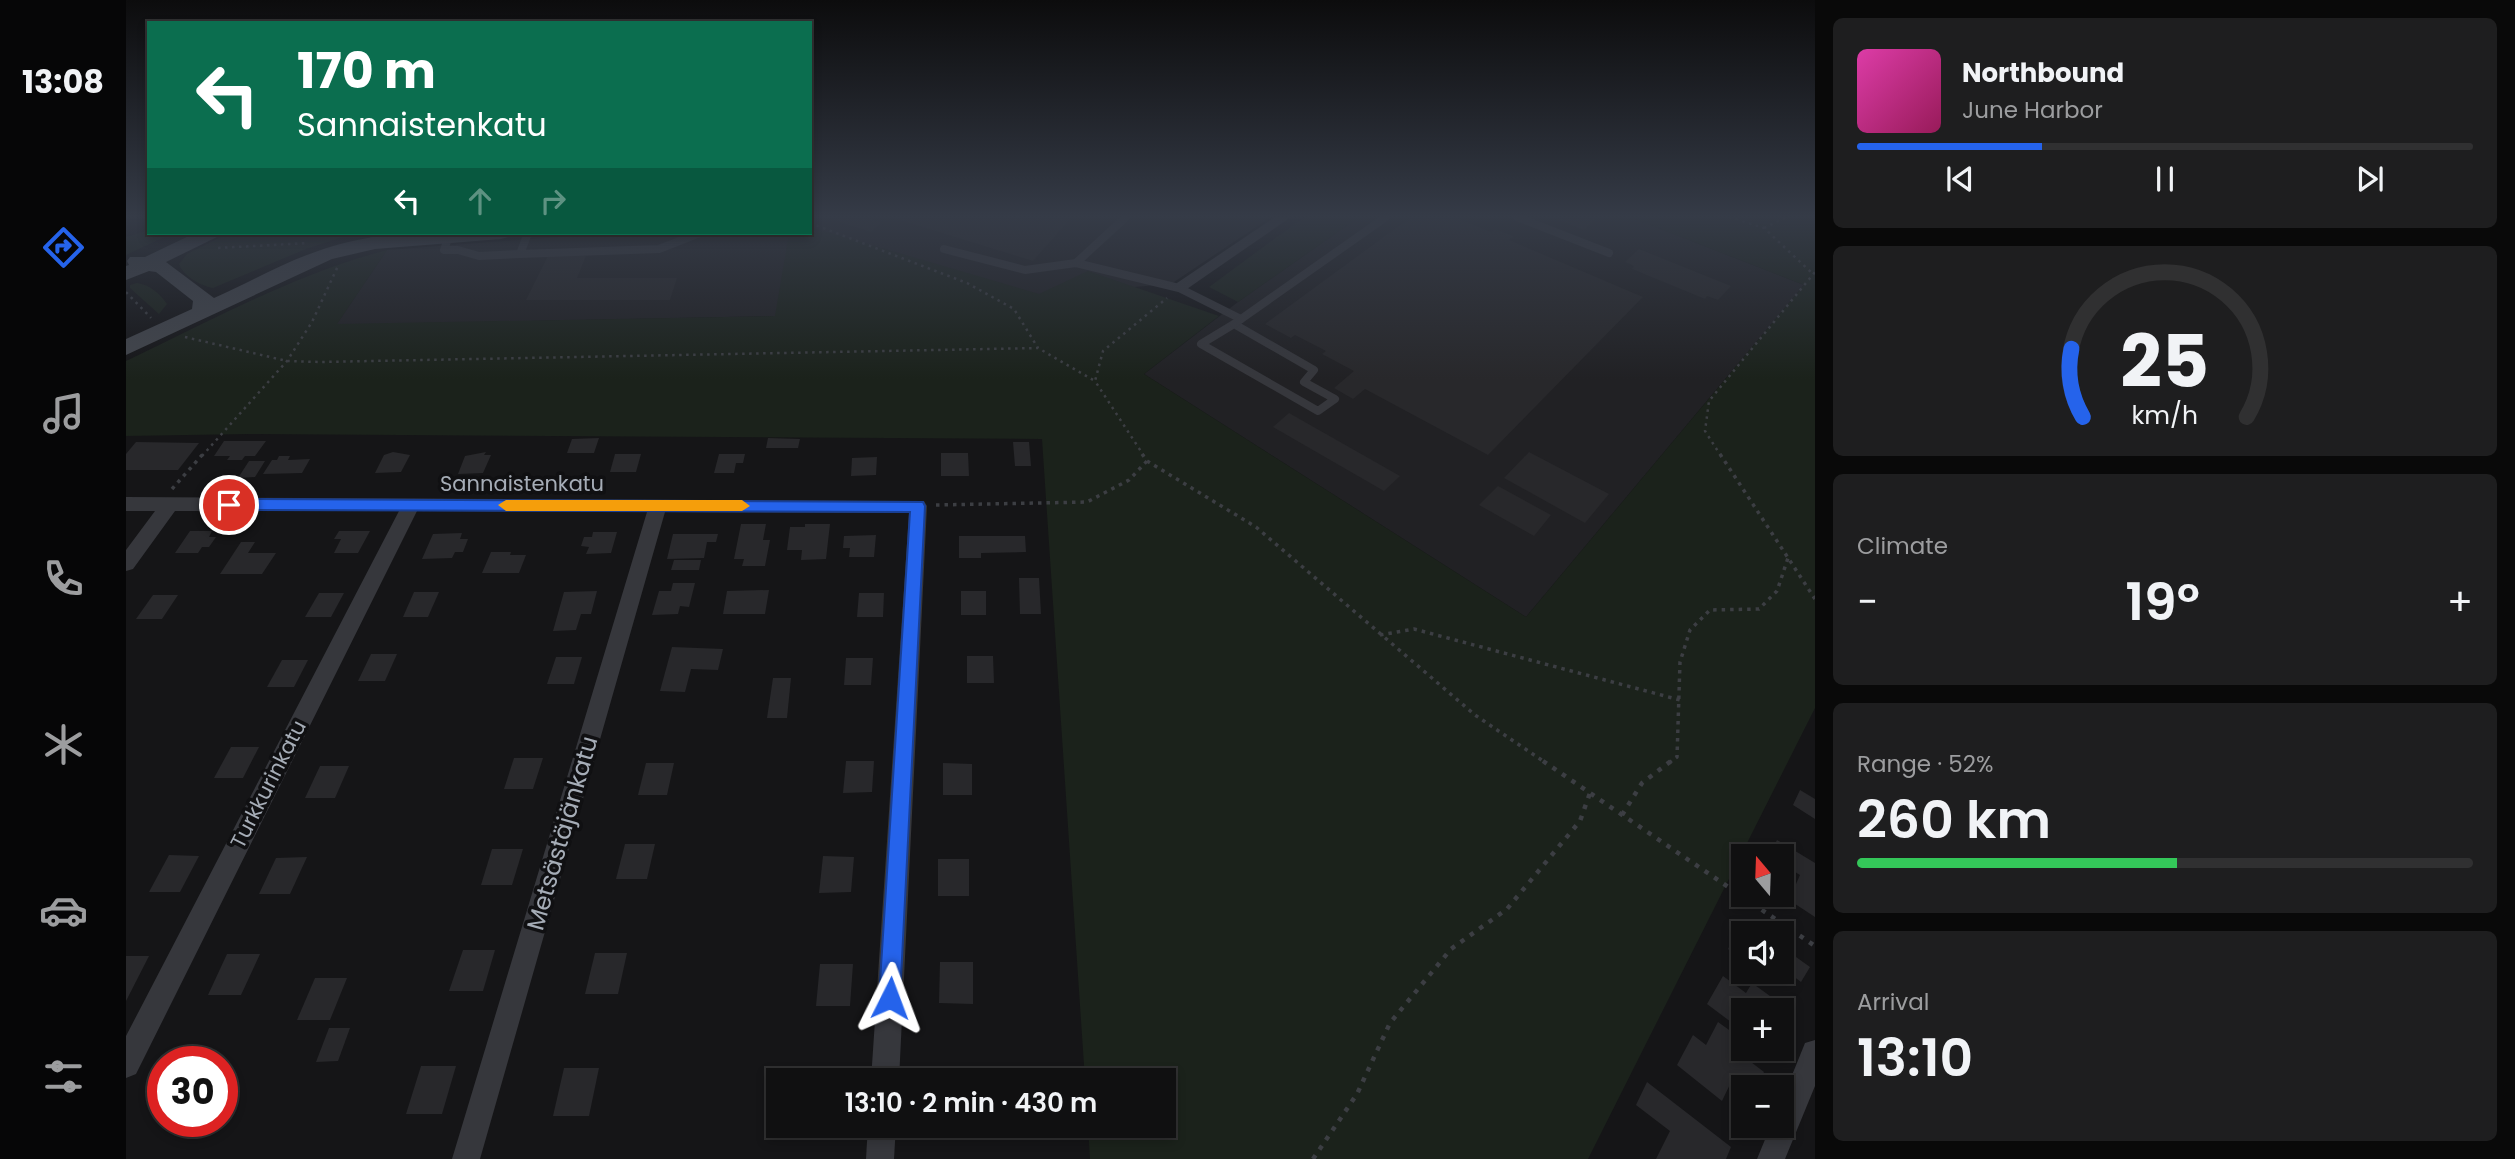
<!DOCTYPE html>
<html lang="en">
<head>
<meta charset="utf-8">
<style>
	body { margin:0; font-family:Poppins,sans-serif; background:#1e1e1f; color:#f1f3f6; height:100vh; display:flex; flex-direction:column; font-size:26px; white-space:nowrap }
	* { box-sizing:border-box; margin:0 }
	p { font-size:23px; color:#9c9d9f }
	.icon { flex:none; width:38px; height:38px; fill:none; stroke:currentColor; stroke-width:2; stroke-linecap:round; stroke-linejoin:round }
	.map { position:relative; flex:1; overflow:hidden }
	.side { display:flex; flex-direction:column; gap:18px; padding:18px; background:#090909; width:700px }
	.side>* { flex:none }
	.hud { position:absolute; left:21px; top:21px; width:665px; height:214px; border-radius:0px; box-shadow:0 4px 10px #0003,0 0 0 2px #303031; background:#0b6e4f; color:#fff; overflow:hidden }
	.needle { width:46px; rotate:341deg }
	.controls { position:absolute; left:1605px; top:844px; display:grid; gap:14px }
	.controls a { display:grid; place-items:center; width:63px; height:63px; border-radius:0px; background:#101011; box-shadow:0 4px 10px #0003,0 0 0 2px #303031; font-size:35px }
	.speed { position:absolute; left:21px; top:1046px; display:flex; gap:14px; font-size:35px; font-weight:700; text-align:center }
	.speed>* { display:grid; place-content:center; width:91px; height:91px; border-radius:50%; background:#101011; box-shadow:0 4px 10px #0003,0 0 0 2px #303031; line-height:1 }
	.speed .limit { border:10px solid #d22; background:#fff; color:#111 }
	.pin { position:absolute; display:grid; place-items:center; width:60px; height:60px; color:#fff; margin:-30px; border:4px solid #fff; border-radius:50%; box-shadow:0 2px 7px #0007 }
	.me { position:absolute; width:77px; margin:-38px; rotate:3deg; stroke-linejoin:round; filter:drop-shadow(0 0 5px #0008) }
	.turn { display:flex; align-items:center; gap:24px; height:147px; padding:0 35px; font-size:32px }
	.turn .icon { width:91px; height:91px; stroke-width:2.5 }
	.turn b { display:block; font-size:49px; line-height:60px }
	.lanes { display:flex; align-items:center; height:66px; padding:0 35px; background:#0003; justify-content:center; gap:35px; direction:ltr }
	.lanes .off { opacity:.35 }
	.big { font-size:52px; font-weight:600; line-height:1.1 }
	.side .card { flex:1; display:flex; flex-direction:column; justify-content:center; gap:10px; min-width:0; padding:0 24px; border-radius:10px; background:#1e1e1f }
	.side .dial { align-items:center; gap:0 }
	.dial svg { height:182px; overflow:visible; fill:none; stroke:#303031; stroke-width:7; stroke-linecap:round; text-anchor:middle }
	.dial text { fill:#f1f3f6; stroke:none }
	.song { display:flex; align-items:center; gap:21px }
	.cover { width:84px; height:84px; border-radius:10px; background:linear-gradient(135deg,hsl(320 70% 55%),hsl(330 70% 35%)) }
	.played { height:7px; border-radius:4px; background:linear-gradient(90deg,#2563eb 30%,#303031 30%) }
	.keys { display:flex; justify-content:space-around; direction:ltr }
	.heat { display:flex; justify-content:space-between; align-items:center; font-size:38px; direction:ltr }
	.charge { height:10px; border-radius:5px; background:linear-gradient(90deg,#34c759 52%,#303031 0) }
	.trip { position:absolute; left:640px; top:1068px; width:410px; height:70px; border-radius:0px; background:#101011; box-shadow:0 4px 10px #0003,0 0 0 2px #303031; font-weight:600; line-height:70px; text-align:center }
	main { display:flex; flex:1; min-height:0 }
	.menu { display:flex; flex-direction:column; width:126px; justify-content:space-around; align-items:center; background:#060607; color:#9c9d9f }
	.menu .icon { width:49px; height:49px }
	.menu .selected { color:#2563eb }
	.menu b { font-size:32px; color:#f1f3f6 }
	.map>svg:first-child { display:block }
</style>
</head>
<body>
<main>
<nav class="menu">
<b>13:08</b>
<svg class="icon selected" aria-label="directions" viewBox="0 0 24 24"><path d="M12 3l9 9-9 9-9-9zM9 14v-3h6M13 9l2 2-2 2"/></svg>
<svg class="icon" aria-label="music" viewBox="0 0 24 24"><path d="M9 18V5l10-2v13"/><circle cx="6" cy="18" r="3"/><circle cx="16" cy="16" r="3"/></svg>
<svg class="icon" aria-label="phone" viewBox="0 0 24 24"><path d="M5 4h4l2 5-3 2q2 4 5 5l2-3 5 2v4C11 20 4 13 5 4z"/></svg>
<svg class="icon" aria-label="climate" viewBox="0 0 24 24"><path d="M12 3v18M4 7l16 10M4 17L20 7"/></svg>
<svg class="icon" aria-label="car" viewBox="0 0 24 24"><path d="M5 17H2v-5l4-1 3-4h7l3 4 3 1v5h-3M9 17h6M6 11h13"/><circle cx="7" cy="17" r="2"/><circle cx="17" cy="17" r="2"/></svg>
<svg class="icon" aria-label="filters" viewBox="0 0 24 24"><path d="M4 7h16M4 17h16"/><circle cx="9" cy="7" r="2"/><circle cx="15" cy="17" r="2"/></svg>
</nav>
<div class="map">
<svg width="1689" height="1159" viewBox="0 0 1689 1159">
	<rect width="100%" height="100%" fill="#151517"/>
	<!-- built -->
	<g fill="#212124">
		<path d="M684,217H1145L1045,284L650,316L210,325L261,250L431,237L446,233H684Z"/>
		<path d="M1233,217H1504L1678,285L1400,617L1018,374L1112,302Z"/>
	</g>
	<!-- green -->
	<g fill="#1b221b">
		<path d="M1178,217H1233L1112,302L1083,287Z"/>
		<path d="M1504,217H1689V708L1462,1159H964L962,1125H1038V1080H959L916,439L123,434L0,436V361C86,320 169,274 261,250L211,324L649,316L663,233H684V227L913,294L962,271L1093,316L1018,374L1400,617L1678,285Z"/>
		<path d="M23,230V233H47L0,255V237Z"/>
		<path d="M103,233H229L180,249L87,288C75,286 57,276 53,264L61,254Z"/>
		<path d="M11,283C24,285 33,293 41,304L33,314L4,288V285Z"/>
	</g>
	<!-- building -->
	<g fill="#28282b">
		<path d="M698,217H738L756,222L745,232Z"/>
		<path d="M764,217H946L907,261Z"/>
		<path d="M1285,217H1329L1365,232L1369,229L1387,236L1383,240L1517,297L1362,455L1239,389L1227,399L1208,388L1228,371L1196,354L1200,351L1169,335L1165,338L1139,324Z"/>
		<path d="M1425,217H1466L1471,218L1458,230Z"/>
		<path d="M1513,249L1605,286L1592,300L1581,296L1579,299L1506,269L1508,266L1499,262Z"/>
		<path d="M422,256H460L451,278H551L544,300H400Z"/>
		<path d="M1163,413L1274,476L1258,491L1147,427Z"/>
		<path d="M473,438L468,453H441L446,439Z"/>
		<path d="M642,438L674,439L672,448H640Z"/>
		<path d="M98,441H140L129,456H119L116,460H101L104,456H88Z"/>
		<path d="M10,442L73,443L52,470H0V454Z"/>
		<path d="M887,442H903L905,466H889Z"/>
		<path d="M267,452L284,455L275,472L249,473L258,455Z"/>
		<path d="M360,452L358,455H365L357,473L332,474L339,456Z"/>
		<path d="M1403,452L1483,494L1459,523L1378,478Z"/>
		<path d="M815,453H842L843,476H815Z"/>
		<path d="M489,454H515L510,472H484Z"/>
		<path d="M593,454H619L617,463H610L608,473H588Z"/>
		<path d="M153,456H164L162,460L184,459L176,473L137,474L146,460H151Z"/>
		<path d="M751,457L750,475L725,476L726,458Z"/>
		<path d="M123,461H139L129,477L112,478Z"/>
		<path d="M1372,486L1425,515L1408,536L1353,505Z"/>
		<path d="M615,524H640L637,540H644L639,566H616L618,559H608Z"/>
		<path d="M679,524H704L700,559L675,560L676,550H661L664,527H679Z"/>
		<path d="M64,531H86L83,537H90L83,547H76L72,553H49Z"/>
		<path d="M213,531H244L232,553H208L215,539H208Z"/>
		<path d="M467,532H491L485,553L460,554L463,547L455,546L458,537H466Z"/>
		<path d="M336,533L334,539H342L337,552H329L326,558L296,559L307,534Z"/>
		<path d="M547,534H592L590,542H581L578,558L541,559Z"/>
		<path d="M750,535L748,557H723L724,548H717L718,536Z"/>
		<path d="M833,536H899L900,552L855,553V558H833Z"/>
		<path d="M115,542H129L122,553H150L136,574H94Z"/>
		<path d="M365,552H385L384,555H400L393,573H356Z"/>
		<path d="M548,560H575L573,570H545Z"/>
		<path d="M893,578H913L915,614H894Z"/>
		<path d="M547,583H569L563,607L554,606L552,614L526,615L533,591H545Z"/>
		<path d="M643,590L639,614H597L601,591Z"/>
		<path d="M471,591L465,614H455L450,630L427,631L438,592Z"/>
		<rect x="835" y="591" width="25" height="24"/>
		<path d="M288,592H313L302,617H277Z"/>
		<path d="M193,593H218L205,617H179Z"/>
		<path d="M733,593H758L757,617H731Z"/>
		<path d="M27,595H52L36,619H10Z"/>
		<path d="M546,647L597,649L592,670L565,669L559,692L534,691Z"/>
		<path d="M245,654H271L259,681H232Z"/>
		<path d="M841,656H867L868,683H841Z"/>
		<path d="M430,657H456L448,684H421Z"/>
		<path d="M720,658H747L745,685H718Z"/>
		<path d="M156,660H182L168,687H141Z"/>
		<path d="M647,678H665L661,718H641Z"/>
		<path d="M105,747H133L117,778H88Z"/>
		<path d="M388,758H417L407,789H378Z"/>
		<path d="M720,761H748L746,792L717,793Z"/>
		<path d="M520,763H548L541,795H512Z"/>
		<path d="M817,763L846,764V795H817Z"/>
		<path d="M194,766H223L209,798H179Z"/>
		<path d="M1674,790L1689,799V819L1667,805Z"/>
		<path d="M1651,840L1689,863V917L1663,900L1674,875L1656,864V856H1643Z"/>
		<path d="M499,844H529L521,879H490Z"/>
		<path d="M366,849H397L386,885H355Z"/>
		<path d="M43,855L73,856L54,892H23Z"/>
		<path d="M697,856L728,857L725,892L693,893Z"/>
		<path d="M181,857L164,894H133L150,858Z"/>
		<rect x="812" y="859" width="31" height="37"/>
		<path d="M1618,920L1636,933H1617V960L1602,949Z"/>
		<path d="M1656,947L1684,967L1675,982L1658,969L1650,984L1632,971H1656Z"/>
		<path d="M337,950H369L357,991H323Z"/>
		<path d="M469,953H501L492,994H459Z"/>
		<path d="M101,954H134L115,995H82Z"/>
		<path d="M0,956H23L0,1001Z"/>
		<path d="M814,962H847V1004L813,1003Z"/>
		<path d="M694,964H727L724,1006H690Z"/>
		<path d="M1597,976L1620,993L1626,983L1670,1015L1658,1038L1656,1036V1010H1617V1031L1581,1004Z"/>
		<path d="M189,978H221L204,1020H171Z"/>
		<path d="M1592,1022L1617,1040L1613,1053L1638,1072L1631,1087L1617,1089L1606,1080L1596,1101L1551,1065L1567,1035L1580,1045Z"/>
		<path d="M203,1028H224L212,1061L190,1062Z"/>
		<path d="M51,1055H86L83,1062H48Z"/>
		<path d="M295,1066H330L316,1114H280Z"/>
		<path d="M438,1068H473L463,1116H427Z"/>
		<path d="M723,1073L722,1080H687L688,1074Z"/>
		<path d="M1521,1082L1605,1147L1600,1159H1530L1544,1131L1510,1105Z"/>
	</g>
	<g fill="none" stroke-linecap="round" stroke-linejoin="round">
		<!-- path-far2 -->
		<g stroke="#3c3e43" stroke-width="2.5" stroke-dasharray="2.5 4.5" stroke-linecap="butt">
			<path d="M1603,217L1638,228L1687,274"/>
			<path d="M684,223L841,283L888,309L912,348"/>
			<path d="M1638,228L1660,217"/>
			<path d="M92,248L182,243"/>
			<path d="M0,292L25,318"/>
			<path d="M59,337L161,361L194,362L912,348L969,381"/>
			<path d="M76,456L161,361L186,322L212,266"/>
			<path d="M1018,456L969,381L977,351L1041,298"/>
			<path d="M1595,456L1579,431L1583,401L1689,272"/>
		</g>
		<!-- path-far1 -->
		<g stroke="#3c3e43" stroke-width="3.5" stroke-dasharray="3.5 5" stroke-linecap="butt">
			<path d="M1016,454L1021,461L1130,527L1349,715L1420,763"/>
			<path d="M1594,454L1689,599"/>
			<path d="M46,489L77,454"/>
			<path d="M810,505L961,502L1003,480L1021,461"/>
			<path d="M1254,635L1288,629L1554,700"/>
			<path d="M1543,763L1551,757L1554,662L1564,630L1584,610L1633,609L1651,591L1662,558"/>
		</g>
		<!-- path -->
		<g stroke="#3c3e43" stroke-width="4.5" stroke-dasharray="4.5 7" stroke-linecap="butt">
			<path d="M1417,761L1689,946"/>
			<path d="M1496,815L1516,783L1545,761"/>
			<path d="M1187,1159L1231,1094L1264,1023L1325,949L1381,909L1454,821L1464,793"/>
		</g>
		<!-- service -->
		<g stroke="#36373c" stroke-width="8">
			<path d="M1391,217L1483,253"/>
			<path d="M323,236L318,250H332L353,256L394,254L402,233"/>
			<path d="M818,249L899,270L950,263L1053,288L1115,319"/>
			<path d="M394,254L533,249L574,233"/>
			<path d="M950,263L1000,217"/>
			<path d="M1108,324L1188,370L1178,382L1209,399L1192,411L1075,344Z"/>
			<path d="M1108,324L1260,217"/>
		</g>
		<!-- minor -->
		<g fill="#36373c" fill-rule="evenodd">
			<path d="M1149,217H1165L1058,291H1048L1046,288L1048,285Z"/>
			<path d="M246,233H260L254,246H244L242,243Z"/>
			<path d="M0,497L798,501L801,506L773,1080H745L783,513L539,512L354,1159H326L521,512L291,511L10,1074L0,1078V1036L273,511H49L7,569L0,571V550L29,511H0Z"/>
			<path d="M1689,1040V1086L1659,1159H1631L1645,1125H1656V1100L1679,1043Z"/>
			<path d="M742,1125H770L768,1159H740Z"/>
		</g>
		<!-- secondary -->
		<path fill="#43464c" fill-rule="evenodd" d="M69,233H94L91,237L40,262L88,298C122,283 156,263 192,251C252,229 322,230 385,233L382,237L375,239L249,249L206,259L0,355V339L66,309L67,301L30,272L23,271L0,280V266L3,265L1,261L4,257H19Z"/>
	</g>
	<!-- sky -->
	<linearGradient id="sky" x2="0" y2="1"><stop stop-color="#0c0c0d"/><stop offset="0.57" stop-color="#353b47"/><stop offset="1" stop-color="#353b47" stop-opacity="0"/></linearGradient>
	<rect width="1689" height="379" fill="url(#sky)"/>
	<!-- route -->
	<path fill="#2563eb" stroke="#184099" stroke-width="2" d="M103,499L797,502L799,506L774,998L771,1005L764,1009L756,1005L753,998L784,512L103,510L95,505Z"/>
	<!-- slow -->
	<path fill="#f59e0b" d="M380,500H616L624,506L616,511H380L372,505Z"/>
	<g text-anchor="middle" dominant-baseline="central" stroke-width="7" stroke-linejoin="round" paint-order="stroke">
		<!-- street labels -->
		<g font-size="21" fill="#a6adb7" stroke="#101012">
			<text x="396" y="483">Sannaistenkatu</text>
			<text transform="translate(142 784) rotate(-63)">Turkkurinkatu</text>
		</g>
		<!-- near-street labels -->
		<g font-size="24" fill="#a6adb7" stroke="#101012">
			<text transform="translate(436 833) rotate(-74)">Metsästäjänkatu</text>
		</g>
	</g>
</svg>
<div class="controls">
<a><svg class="needle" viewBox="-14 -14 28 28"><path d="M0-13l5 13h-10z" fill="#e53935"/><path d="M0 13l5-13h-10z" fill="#9c9d9f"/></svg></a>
<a><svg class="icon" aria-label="sound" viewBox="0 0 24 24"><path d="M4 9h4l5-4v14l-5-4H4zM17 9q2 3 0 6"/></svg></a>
<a>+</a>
<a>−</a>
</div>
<div class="speed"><div class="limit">30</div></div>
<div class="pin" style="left:103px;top:505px;background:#d93025"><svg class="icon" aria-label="arrive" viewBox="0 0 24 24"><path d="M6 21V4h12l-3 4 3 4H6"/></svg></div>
<svg class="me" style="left:764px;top:998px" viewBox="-20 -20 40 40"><path d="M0-17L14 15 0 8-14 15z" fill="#2563eb" stroke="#fff" stroke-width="4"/></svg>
<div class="trip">13:10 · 2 min · 430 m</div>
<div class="hud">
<div class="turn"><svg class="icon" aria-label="left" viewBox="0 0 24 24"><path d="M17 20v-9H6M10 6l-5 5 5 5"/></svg><div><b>170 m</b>Sannaistenkatu</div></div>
<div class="lanes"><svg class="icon" aria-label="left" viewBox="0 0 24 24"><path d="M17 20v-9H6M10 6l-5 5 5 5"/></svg><svg class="icon off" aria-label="ahead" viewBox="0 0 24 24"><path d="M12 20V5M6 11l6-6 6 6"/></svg><svg class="icon off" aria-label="right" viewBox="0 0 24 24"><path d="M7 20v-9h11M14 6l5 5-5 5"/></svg></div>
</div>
</div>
<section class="side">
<div class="card">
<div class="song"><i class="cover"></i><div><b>Northbound</b><p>June Harbor</p></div></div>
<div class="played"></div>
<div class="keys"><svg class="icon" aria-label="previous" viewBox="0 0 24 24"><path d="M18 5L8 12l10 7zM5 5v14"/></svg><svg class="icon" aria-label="pause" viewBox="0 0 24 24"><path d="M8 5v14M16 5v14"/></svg><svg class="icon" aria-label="next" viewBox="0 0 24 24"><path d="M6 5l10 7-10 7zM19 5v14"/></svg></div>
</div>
<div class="card dial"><svg viewBox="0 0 100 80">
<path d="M14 69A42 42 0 1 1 86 69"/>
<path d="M14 69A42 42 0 0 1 9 39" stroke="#2563eb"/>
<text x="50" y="56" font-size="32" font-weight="700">25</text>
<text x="50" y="72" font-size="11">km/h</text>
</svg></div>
<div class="card"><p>Climate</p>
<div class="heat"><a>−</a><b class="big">19°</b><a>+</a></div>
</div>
<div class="card"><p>Range · 52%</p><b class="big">260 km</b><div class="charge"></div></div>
<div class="card"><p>Arrival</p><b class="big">13:10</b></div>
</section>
</main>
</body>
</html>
